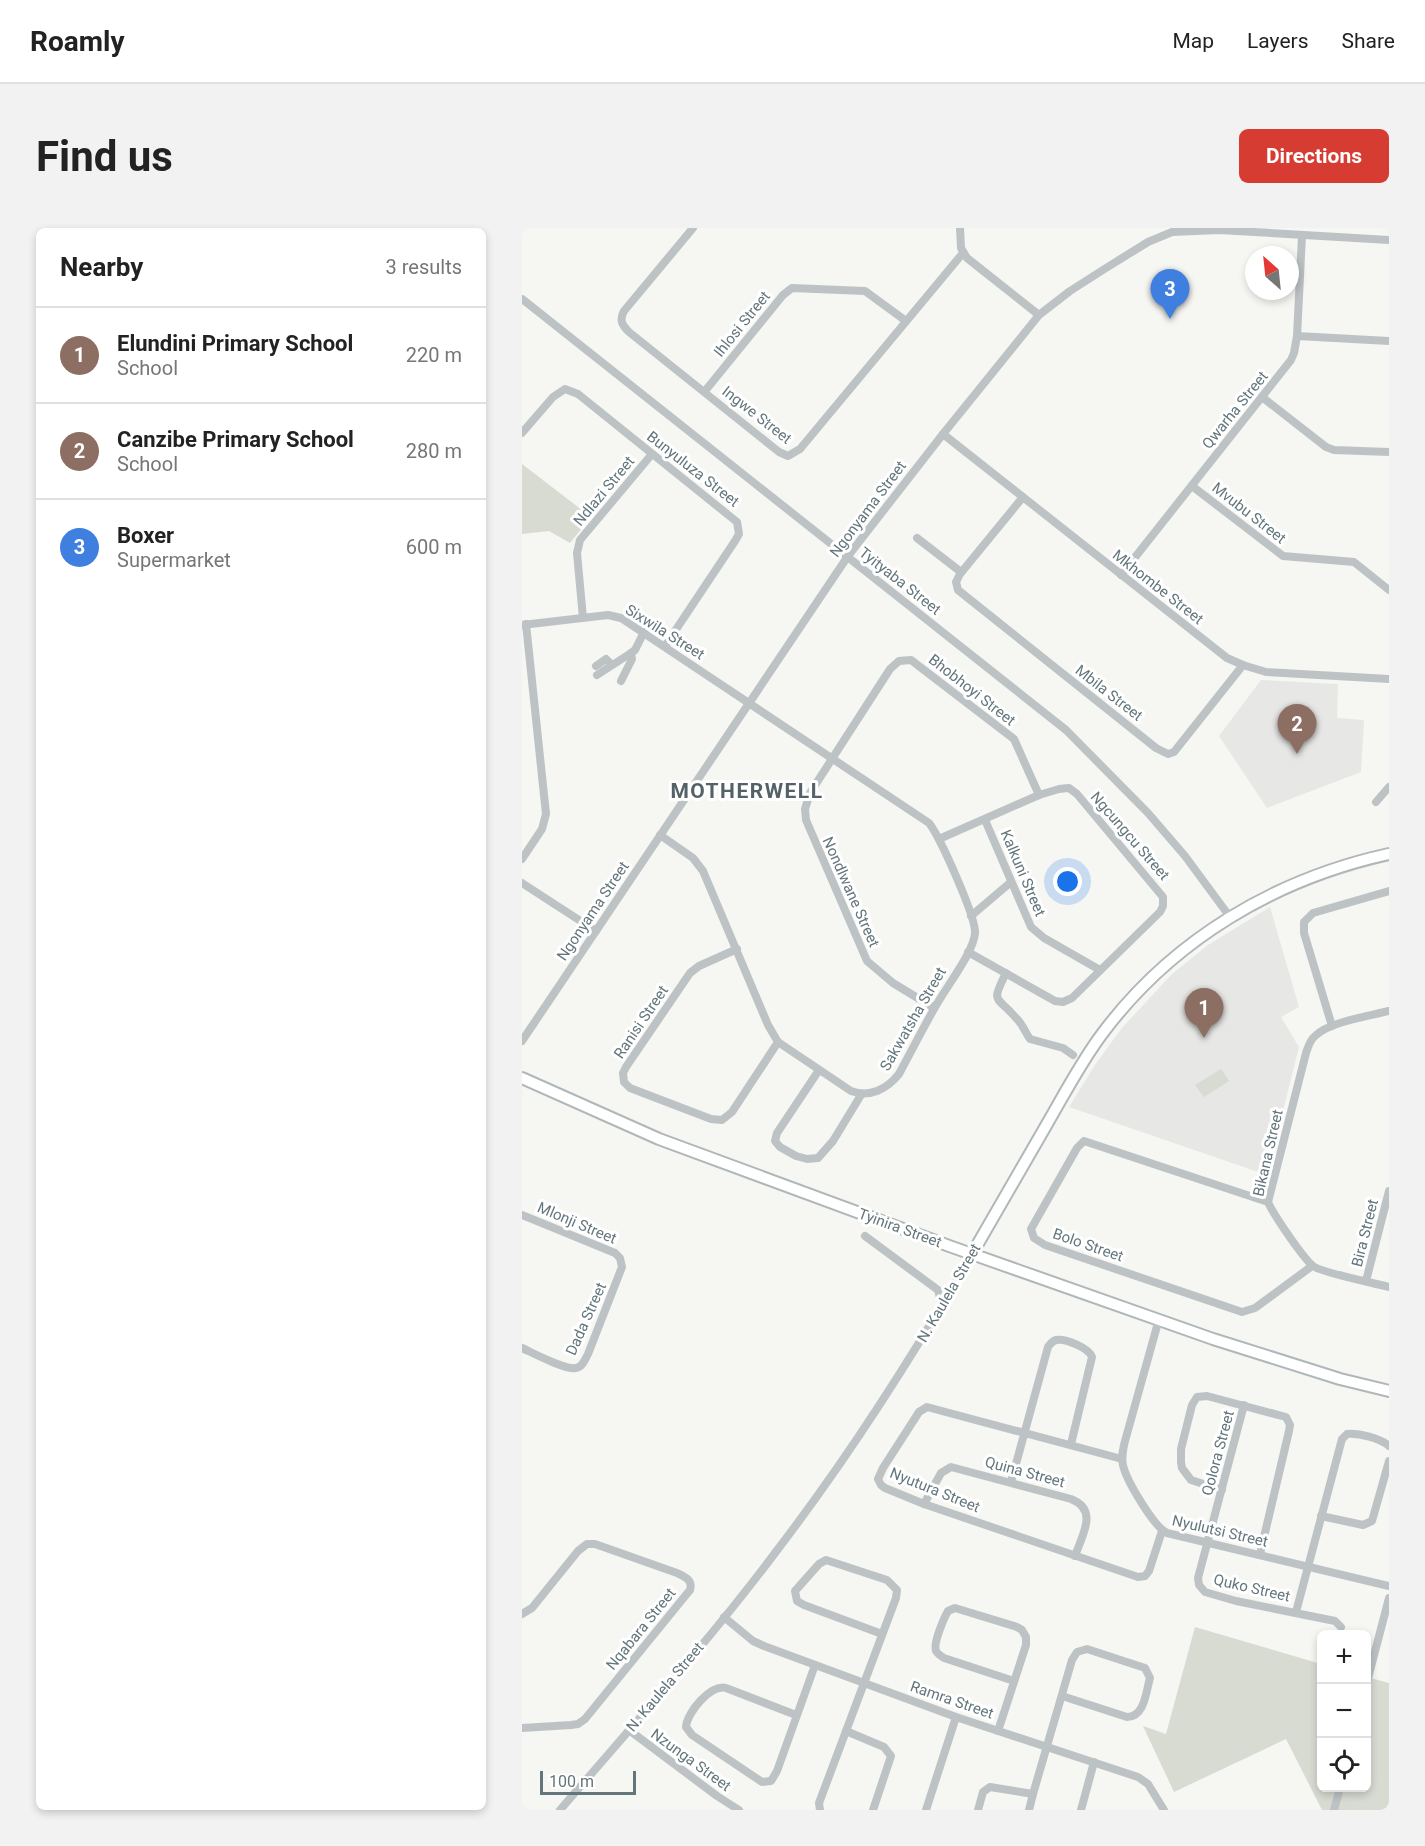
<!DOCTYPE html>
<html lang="en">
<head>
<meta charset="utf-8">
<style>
	:root { --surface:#fff; --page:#f2f2f2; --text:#222; --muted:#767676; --line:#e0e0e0; --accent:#d73c32 }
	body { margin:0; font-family:Roboto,sans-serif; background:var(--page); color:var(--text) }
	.controls { position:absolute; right:18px; bottom:18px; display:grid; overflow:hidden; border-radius:9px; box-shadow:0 3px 9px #0003 }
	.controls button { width:54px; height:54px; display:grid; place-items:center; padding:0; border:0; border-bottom:2px solid var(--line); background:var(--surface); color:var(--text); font:30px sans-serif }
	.compass { position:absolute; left:723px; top:18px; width:54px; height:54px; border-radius:50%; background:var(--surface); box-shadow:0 3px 9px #0003; rotate:333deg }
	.scale { position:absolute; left:18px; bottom:15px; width:96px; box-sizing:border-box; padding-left:6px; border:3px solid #63767c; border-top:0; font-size:16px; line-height:21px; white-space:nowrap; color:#63767c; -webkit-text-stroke:4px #fff; paint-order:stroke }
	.you { position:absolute; left:546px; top:654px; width:21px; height:21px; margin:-15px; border:4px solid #fff; border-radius:50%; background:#1a73e8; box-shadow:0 0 0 9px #1a73e833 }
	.badge { display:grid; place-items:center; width:39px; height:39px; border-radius:50%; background:var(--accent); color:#fff; font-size:20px; font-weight:700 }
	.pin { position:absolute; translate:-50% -50px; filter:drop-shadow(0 2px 3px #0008) }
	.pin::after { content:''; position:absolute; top:32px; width:21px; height:18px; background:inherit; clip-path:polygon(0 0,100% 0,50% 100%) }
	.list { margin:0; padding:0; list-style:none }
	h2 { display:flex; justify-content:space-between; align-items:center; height:78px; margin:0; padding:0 24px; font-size:26px }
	h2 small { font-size:20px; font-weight:400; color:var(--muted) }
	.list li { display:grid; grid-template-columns:39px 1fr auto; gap:18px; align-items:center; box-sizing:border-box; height:96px; padding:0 24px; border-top:2px solid var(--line) }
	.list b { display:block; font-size:22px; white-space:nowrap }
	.list p { margin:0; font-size:20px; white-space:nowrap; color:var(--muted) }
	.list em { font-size:20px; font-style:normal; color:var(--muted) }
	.icon { flex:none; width:33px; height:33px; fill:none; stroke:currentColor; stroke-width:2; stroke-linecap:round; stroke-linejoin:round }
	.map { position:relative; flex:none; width:867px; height:1582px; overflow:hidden; border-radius:9px }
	header { display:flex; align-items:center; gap:36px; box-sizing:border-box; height:84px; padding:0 30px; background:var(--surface); border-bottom:2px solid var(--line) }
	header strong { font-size:28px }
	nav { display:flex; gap:33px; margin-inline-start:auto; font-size:21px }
	.intro { display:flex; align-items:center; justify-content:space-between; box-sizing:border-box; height:144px; padding:0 36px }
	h1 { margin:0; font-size:42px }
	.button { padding:15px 27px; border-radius:9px; background:var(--accent); color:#fff; font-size:21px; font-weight:700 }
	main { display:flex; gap:36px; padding:0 36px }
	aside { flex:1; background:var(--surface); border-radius:9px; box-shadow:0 3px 9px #0003 }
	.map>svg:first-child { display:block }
	.built { fill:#e7e7e6 }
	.green { fill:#d7dbd2 }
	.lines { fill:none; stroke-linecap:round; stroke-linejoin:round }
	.secondary-casing { stroke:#b0b7ba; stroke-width:14 }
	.street { stroke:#bdc3c5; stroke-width:8 }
	.secondary { stroke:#fff; stroke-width:10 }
	.labels { text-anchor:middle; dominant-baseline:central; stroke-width:6; stroke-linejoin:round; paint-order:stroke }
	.street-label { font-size:15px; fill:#63767c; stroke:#fff }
	.district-label { font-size:21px; font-weight:bold; letter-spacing:1.5px; fill:#546268; stroke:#fff }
</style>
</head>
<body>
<header>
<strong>Roamly</strong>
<nav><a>Map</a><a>Layers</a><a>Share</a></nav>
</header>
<div class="intro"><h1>Find us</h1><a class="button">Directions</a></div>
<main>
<aside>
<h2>Nearby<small>3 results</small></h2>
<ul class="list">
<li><span class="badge" style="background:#8d6e63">1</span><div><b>Elundini Primary School</b><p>School</p></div><em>220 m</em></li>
<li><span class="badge" style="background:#8d6e63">2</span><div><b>Canzibe Primary School</b><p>School</p></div><em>280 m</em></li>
<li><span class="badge" style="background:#3f7fe0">3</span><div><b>Boxer</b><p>Supermarket</p></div><em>600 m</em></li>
</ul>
</aside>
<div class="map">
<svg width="867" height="1582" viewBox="0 0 867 1582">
	<rect width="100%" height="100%" fill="#f6f6f3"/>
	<g class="built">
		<path d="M 739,452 L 816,456 L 815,490 L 842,492 L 839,544 L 745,580 L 697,508 Z"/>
		<path d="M 748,679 L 777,779 L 759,789 L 777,819 L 745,947 L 547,879 L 573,837 L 599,801 L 650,746 L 686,717 Z"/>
	</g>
	<g class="green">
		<path d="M 0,236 L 69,289 L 48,315 L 27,303 L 0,306 Z"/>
		<path d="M 699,841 L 707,853 L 682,869 L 673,857 Z"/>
		<path d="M 673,1399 L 799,1436 L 800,1560 L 844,1560 L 845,1449 L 867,1455 L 867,1582 L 800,1582 L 764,1511 L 652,1564 L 621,1498 L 644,1506 Z"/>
	</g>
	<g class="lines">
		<g class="secondary-casing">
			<g id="secondary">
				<path d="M 0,850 L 137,911 L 430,1019 L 691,1111 L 818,1151 L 867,1163"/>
				<path d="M 450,1026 C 475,982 500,939 525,896 C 543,865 559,834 580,806 C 650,712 753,651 867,626"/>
			</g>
		</g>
		<g class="street">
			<path d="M 171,0 L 102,83 C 97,92 100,97 107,104 L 257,224 L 266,228 L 278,221 L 441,25"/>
			<path d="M 438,0 L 439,20 L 445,30 L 517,87"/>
			<path d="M 0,71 L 544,502 L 626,585 L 663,628 L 708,689"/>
			<path d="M 775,108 L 867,113"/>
			<path d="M 183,163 L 261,67 L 270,60 L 343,63 L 384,93"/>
			<path d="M 740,169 L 804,219 L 812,222 L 867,224"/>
			<path d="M 0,205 L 31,169 L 43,161 L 56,166 L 215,294 L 217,306 L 213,313 L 143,418"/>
			<path d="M 421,206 L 705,430 L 721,437 L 744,444 L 867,451"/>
			<path d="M 670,258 L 761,328 L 832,334 L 867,362"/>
			<path d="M 501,269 L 438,346 L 434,354 L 436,362 L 634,520 L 646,526 L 652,524 L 721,437"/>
			<path d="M 395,310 L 439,344"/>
			<path d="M 599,347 L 769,132 L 772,125 L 775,108 L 780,8"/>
			<path d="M 61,390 L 55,325 L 58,312 L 130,226"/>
			<path d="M 0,397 L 86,387 L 99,390 L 407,595 C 418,609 454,689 453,705 C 452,724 422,762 412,781 C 400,802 389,824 377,846 C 365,861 348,870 329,863 L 256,814 L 246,797 L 181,643 L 171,630 L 138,607"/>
			<path d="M 74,438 L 84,431 L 89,436"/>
			<path d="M 75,447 L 109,425"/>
			<path d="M 99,453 L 110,431 L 109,425 L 113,422 L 122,404"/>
			<path d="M 854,574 L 867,559"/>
			<path d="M 463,592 L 509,699 L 522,710 L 578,742"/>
			<path d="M 417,611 L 517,567 L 537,561 L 547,560 L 555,566 L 641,669 L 641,678 L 638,684 L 550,770 L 541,774 L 533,773 L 446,724"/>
			<path d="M 0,631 L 20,601 L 24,586 L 4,396"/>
			<path d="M 0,655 L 74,703"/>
			<path d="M 449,688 L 489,654"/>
			<path d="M 215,721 L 177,738 L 168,745 L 104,839 L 101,845 L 102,854 L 108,860 L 189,891 L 200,892 L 210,884 L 256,814"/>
			<path d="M 484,745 C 468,777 475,767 494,790 C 500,795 503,804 508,811 L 541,820 L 551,827"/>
			<path d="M 412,780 L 371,755 L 345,733 L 284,592 L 283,581 L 288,565 L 368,441 L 377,433 L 389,432 L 492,511 L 517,567"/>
			<path d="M 867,783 C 847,788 807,794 793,808 C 788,812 786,819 784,825 L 746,974 C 751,986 781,1030 791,1038 C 800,1045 853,1055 867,1059"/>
			<path d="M 810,798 L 782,705 L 782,694 L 791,685 L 867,663"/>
			<path d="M 0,813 L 326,328 L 421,206 L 517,87 L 548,63 L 584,40 L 626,14 L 650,4 L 697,2 L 867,12"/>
			<path d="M 297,842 L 255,905 L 253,913 L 258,919 L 274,928 L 285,931 L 296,930 L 311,913 L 339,867"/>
			<path d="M 746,974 L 562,913 L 555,920 L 509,1001 L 512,1010 L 523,1017 L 720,1084 L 733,1080 L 790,1038"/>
			<path d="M 0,987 L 93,1025 L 98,1030 L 100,1039 L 66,1126 C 63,1131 61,1139 54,1140 C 43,1142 11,1125 0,1120"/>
			<path d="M 343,1008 L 416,1062 L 420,1077"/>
			<path d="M 844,1053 L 867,963"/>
			<path d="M 637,1091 L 603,1213 C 601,1221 599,1229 601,1237 C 604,1252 632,1299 645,1305 L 867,1358"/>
			<path d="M 722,1177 L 676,1350 L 677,1357 L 683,1364 L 714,1373 L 813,1393 L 819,1399"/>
			<path d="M 600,1231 L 405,1179 L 397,1184 L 361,1240 L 356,1251 L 359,1257 L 363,1260 L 402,1276 L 616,1349 L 623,1348 L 627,1343 L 640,1303"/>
			<path d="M 489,1254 L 526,1119 C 529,1115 530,1113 534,1112 C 543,1110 567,1120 570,1129 L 549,1216"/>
			<path d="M 700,1262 L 669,1252 L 660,1240 L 659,1234 L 659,1221 L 670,1177 L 675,1169 L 685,1168 L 764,1189 L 768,1197 L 767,1203 L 738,1326"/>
			<path d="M 402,1276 L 419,1245 L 429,1239 L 549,1271 C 577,1282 560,1307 553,1328"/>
			<path d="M 799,1288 L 841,1297 L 850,1293 L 867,1233"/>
			<path d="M 774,1384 L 820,1211 L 825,1206 C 837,1205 858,1210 867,1218"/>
			<path d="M 0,1386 L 10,1380 L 56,1323 L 65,1316 L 73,1316 L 155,1345 C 163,1349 171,1352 168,1362 L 63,1491 L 56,1496 L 49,1497 L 0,1500"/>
			<path d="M 202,1389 L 231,1413 L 242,1418 L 434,1489 L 616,1549 L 626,1556 L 642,1582"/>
			<path d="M 844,1458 L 867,1370"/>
			<path d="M 274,1487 L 204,1460 C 189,1456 165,1484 164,1499 L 170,1507 L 240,1554 L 249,1553 L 255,1543 L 293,1437"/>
			<path d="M 107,1502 L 195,1568 L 217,1582"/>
			<path d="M 324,1503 L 362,1519 L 369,1528 L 351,1582"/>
			<path d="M 476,1503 L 504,1417 L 504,1409 L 500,1402 L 495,1399 L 433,1380 L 426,1383 C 422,1390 411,1415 414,1423 C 415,1425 419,1428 422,1430 L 492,1453"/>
			<path d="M 38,1582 C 112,1496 188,1412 256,1321 C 328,1227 391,1128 450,1026"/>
			<path d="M 298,1582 L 297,1575 L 374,1370 L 375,1362 L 365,1352 L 304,1332 L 297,1336 L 273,1363 L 275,1373 L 282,1377 L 360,1406"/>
			<path d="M 404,1582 L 434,1489"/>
			<path d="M 456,1582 L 461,1564 L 468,1559 L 511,1566"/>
			<path d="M 507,1582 L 511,1566 L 550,1432 L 555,1424 L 565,1421 L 617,1438 L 623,1440 L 628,1450 C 624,1463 623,1489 605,1489 L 540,1468"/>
			<path d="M 559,1582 L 572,1534"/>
			<path d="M 812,1582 L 818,1560"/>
		</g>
		<use href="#secondary" class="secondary"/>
	</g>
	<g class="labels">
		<g class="street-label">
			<text transform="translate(220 96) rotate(-51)">Ihlosi Street</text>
			<text transform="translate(713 182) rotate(-51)">Qwarha Street</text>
			<text transform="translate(235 187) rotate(38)">Ingwe Street</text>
			<text transform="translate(171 241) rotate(38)">Bunyuluza Street</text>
			<text transform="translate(82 263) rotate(-50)">Ndlazi Street</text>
			<text transform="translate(346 281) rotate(-53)">Ngonyama Street</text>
			<text transform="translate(727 285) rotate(38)">Mvubu Street</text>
			<text transform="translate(378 353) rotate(38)">Tyityaba Street</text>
			<text transform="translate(636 359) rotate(38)">Mkhombe Street</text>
			<text transform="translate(143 404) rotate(32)">Sixwila Street</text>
			<text transform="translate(450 462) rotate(38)">Bhobhoyi Street</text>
			<text transform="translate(587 465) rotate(38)">Mbila Street</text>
			<text transform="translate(608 608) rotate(49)">Ngcungcu Street</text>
			<text transform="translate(501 645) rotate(67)">Kalkuni Street</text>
			<text transform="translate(329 664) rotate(66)">Nondlwane Street</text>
			<text transform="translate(71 683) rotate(-56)">Ngonyama Street</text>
			<text transform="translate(391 791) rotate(-60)">Sakwatsha Street</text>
			<text transform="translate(119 794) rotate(-56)">Ranisi Street</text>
			<text transform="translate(746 925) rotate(-77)">Bikana Street</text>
			<text transform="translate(55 995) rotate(23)">Mlonji Street</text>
			<text transform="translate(378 1000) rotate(20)">Tyinira Street</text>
			<text transform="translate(843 1005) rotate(-76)">Bira Street</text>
			<text transform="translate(566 1017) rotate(19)">Bolo Street</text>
			<text transform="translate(427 1065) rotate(-60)">N. Kaulela Street</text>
			<text transform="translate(64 1091) rotate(-66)">Dada Street</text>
			<text transform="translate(696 1225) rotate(-75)">Qolora Street</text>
			<text transform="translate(503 1244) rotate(15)">Quina Street</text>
			<text transform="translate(413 1262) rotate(22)">Nyutura Street</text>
			<text transform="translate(698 1303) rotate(13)">Nyulutsi Street</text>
			<text transform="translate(730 1360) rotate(13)">Quko Street</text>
			<text transform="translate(119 1401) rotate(-51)">Nqabara Street</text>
			<text transform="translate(143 1459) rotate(-50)">N. Kaulela Street</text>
			<text transform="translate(430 1472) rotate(19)">Ramra Street</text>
			<text transform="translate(169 1532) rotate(36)">Nzunga Street</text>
		</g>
		<g class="district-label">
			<text x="225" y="563">MOTHERWELL</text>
		</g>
	</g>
</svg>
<div class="controls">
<button>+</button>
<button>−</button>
<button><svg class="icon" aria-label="locate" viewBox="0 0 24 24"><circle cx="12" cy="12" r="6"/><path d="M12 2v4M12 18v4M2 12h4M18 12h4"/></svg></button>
</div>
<svg class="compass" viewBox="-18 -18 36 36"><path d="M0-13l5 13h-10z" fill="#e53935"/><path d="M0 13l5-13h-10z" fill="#767676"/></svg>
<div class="scale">100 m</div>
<div class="you"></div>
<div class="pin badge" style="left:682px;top:810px;background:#8d6e63">1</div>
<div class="pin badge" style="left:775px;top:526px;background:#8d6e63">2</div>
<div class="pin badge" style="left:648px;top:91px;background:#3f7fe0">3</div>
</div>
</main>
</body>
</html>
